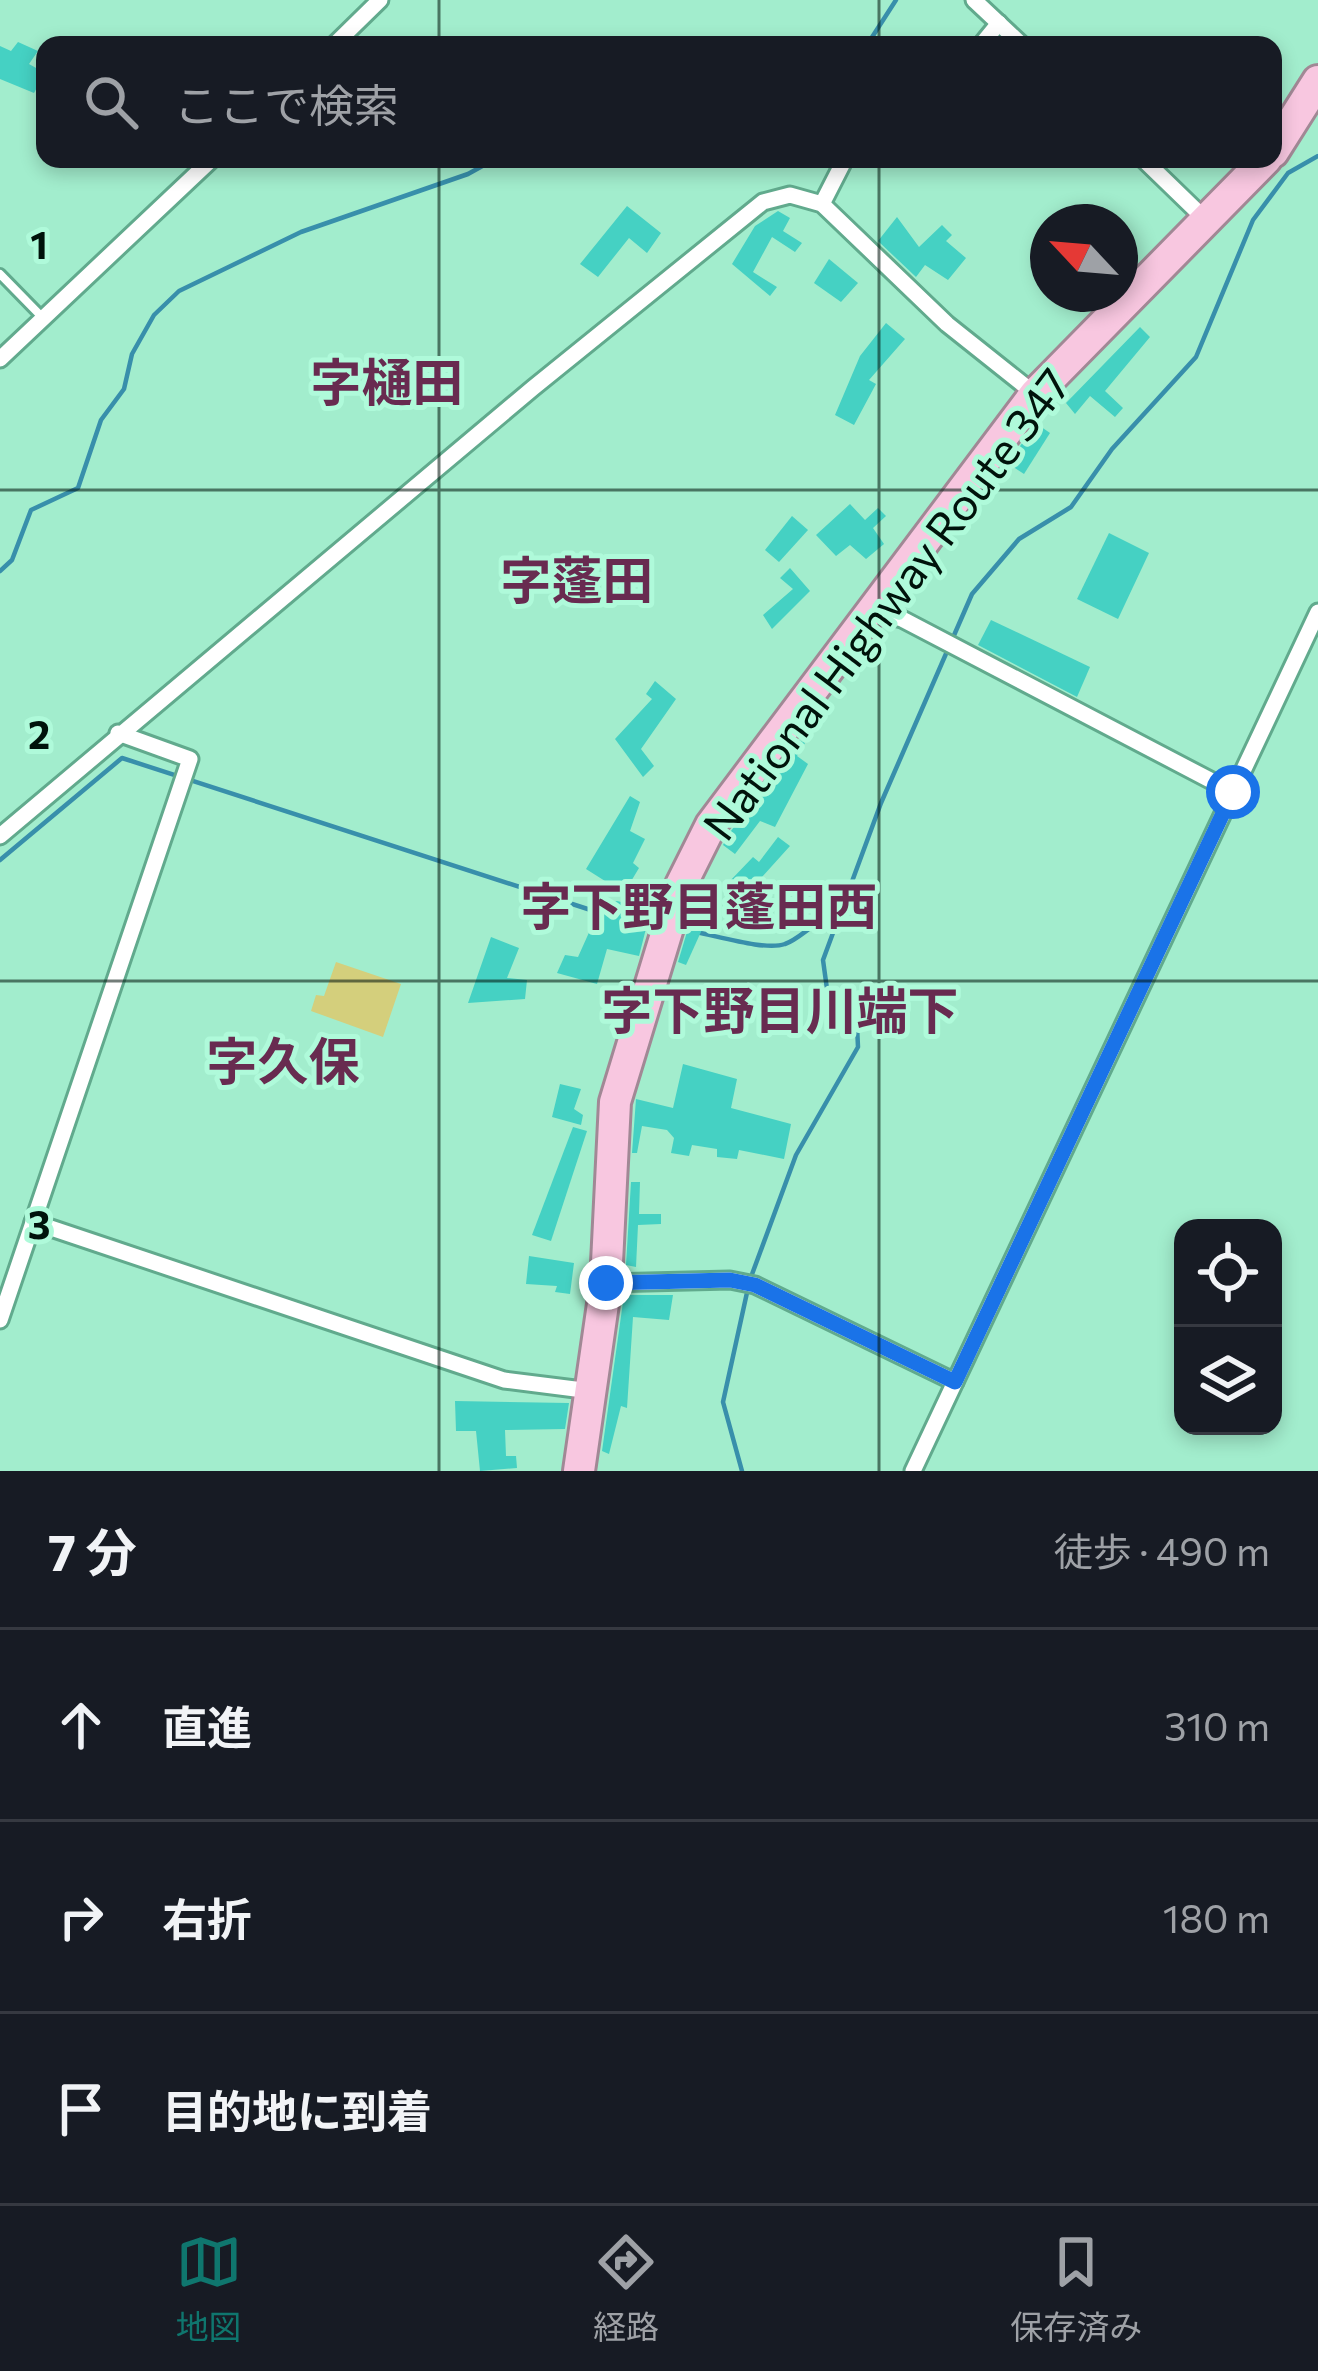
<!DOCTYPE html>
<html lang="ja">
<head>
<meta charset="utf-8">
<style>
	:root { --surface:#171b24; --page:#242831; --text:#f1f3f6; --muted:#9ea1a6; --line:#363941; --accent:#0f766e }
	body { margin:0; font-family:Commissioner,"Noto Sans JP",sans-serif; background:var(--page); color:var(--text) }
	.controls { position:absolute; right:36px; bottom:36px; display:grid; overflow:hidden; border-radius:24px; box-shadow:0 6px 18px #0003 }
	.controls button { width:108px; height:108px; display:grid; place-items:center; padding:0; border:0; border-bottom:3px solid var(--line); background:var(--surface); color:var(--text); font:60px sans-serif }
	.compass { position:absolute; left:1030px; top:204px; width:108px; height:108px; border-radius:50%; background:var(--surface); box-shadow:0 6px 18px #0003; rotate:296deg }
	.stop { position:absolute; width:36px; height:36px; margin:-27px; border:9px solid #1a73e8; border-radius:50%; background:#fff }
	.stop.end { background:#1a73e8; border-color:#fff; box-shadow:0 3px 12px #0008 }
	.list { margin:0; padding:0; list-style:none }
	h2 { display:flex; justify-content:space-between; align-items:center; height:156px; margin:0; padding:0 48px; font-size:51px }
	h2 small { font-size:39px; font-weight:400; color:var(--muted) }
	.list li { display:grid; grid-template-columns:78px 1fr auto; gap:36px; align-items:center; box-sizing:border-box; height:192px; padding:0 48px; border-top:3px solid var(--line) }
	.list b { display:block; font-size:45px; white-space:nowrap }
	.list em { font-size:39px; font-style:normal; color:var(--muted) }
	.icon { flex:none; width:66px; height:66px; fill:none; stroke:currentColor; stroke-width:2; stroke-linecap:round; stroke-linejoin:round }
	.map { position:relative; flex:none; width:1318px; height:1471px; overflow:hidden }
	.search { position:absolute; background:var(--surface); box-shadow:0 6px 18px #0003; left:36px; right:36px; top:36px; height:132px; display:flex; align-items:center; gap:30px; box-sizing:border-box; padding:0 42px; border-radius:24px; color:var(--muted); font-size:45px }
	.sheet { height:732px; background:var(--surface) }
	nav { display:flex; justify-content:space-around; align-items:center; box-sizing:border-box; height:168px; border-top:3px solid var(--line); background:var(--surface); font-size:33px; color:var(--muted) }
	nav a { display:grid; justify-items:center; gap:6px }
	nav .on { color:var(--accent) }
	.map>svg:first-child { display:block }
	.green { fill:#d4cf7c }
	.lines { fill:none; stroke-linecap:round; stroke-linejoin:round }
	.stream { stroke:#388fab; stroke-width:4.5 }
	.building { fill:#45d1c3 }
	.lane-casing { stroke:#61aa8d; stroke-width:14 }
	.street-casing { stroke:#61aa8d; stroke-width:21 }
	.highway-casing { stroke:#a18895; stroke-width:36 }
	.lane { stroke:#fff; stroke-width:8 }
	.street { stroke:#fff; stroke-width:15 }
	.highway { stroke:#f8c7e0; stroke-width:30 }
	.route { stroke:#1a73e8; stroke-width:15 }
	.grid { fill:none; stroke:#00130b; stroke-width:3; stroke-opacity:0.55 }
	.labels { text-anchor:middle; dominant-baseline:central; stroke-width:10; stroke-linejoin:round; paint-order:stroke }
	.street-label { font-size:45px; fill:#00130b; stroke:#affada }
	.quarter-label { font-size:51px; font-weight:bold; fill:#682b50; stroke:#affada }
	.grid-label { font-size:39px; text-anchor:middle; font-weight:bold; fill:#00130b; stroke:#affada; stroke-width:10; stroke-linejoin:round; paint-order:stroke }
</style>
</head>
<body>
<div class="map">
<svg width="1318" height="1471" viewBox="0 0 1318 1471">
	<rect width="100%" height="100%" fill="#a2edcd"/>
	<path class="green" d="M 336,962 L 401,984 L 383,1037 L 311,1011 L 316,995 L 324,996 Z"/>
	<g class="lines">
		<g class="stream">
			<path d="M 867,45 L 896,0"/>
			<path d="M 0,571 L 12,560 L 31,510 L 78,488 L 101,420 L 124,389 L 132,354 L 154,315 L 179,291 L 301,232 L 468,174 L 495,159"/>
			<path d="M 0,860 L 122,758 L 603,914"/>
			<path d="M 678,929 C 707,932 763,952 785,944 C 797,940 807,929 818,923 L 834,927"/>
			<path d="M 751,1277 L 796,1155 L 858,1047 L 857,1026 L 827,989 L 823,960 L 881,803 L 972,594 L 1019,539 L 1071,507 L 1112,449 L 1196,357 L 1253,220 L 1288,173 L 1318,156"/>
			<path d="M 742,1471 L 723,1402 L 748,1288"/>
		</g>
	</g>
	<g class="building">
		<path d="M 18,42 L 38,51 L 29,64 L 45,73 L 34,93 L 0,79 L 0,46 L 11,51 Z"/>
		<path d="M 627,206 L 661,233 L 647,253 L 629,238 L 598,277 L 580,264 Z"/>
		<path d="M 778,211 L 790,218 L 783,231 L 802,243 L 795,252 L 772,237 L 753,272 L 777,287 L 770,296 L 732,264 L 755,226 Z"/>
		<path d="M 897,217 L 919,247 L 942,225 L 952,235 L 946,241 L 966,258 L 948,280 L 925,265 L 916,277 L 878,241 Z"/>
		<path d="M 829,259 L 858,283 L 841,302 L 814,283 Z"/>
		<path d="M 886,323 L 905,339 L 869,380 L 876,384 L 854,425 L 835,415 L 860,356 Z"/>
		<path d="M 1140,327 L 1150,337 L 1105,391 L 1123,408 L 1115,417 L 1090,396 L 1075,414 L 1066,403 Z"/>
		<path d="M 1037,424 L 1050,433 L 1024,474 L 1007,463 Z"/>
		<path d="M 850,504 L 865,520 L 878,508 L 886,516 L 873,528 L 884,544 L 866,559 L 850,545 L 836,556 L 816,535 Z"/>
		<path d="M 792,516 L 808,530 L 779,562 L 765,550 Z"/>
		<path d="M 1109,533 L 1149,553 L 1118,619 L 1077,599 Z"/>
		<path d="M 790,568 L 810,591 L 772,629 L 763,615 L 793,589 L 780,578 Z"/>
		<path d="M 991,620 L 1090,667 L 1077,697 L 978,645 Z"/>
		<path d="M 655,681 L 676,699 L 641,749 L 654,766 L 643,777 L 615,739 L 652,699 L 646,694 Z"/>
		<path d="M 799,740 L 805,743 L 797,756 L 808,764 L 775,827 L 760,821 L 735,854 L 723,845 L 728,835 Z"/>
		<path d="M 630,796 L 640,802 L 630,831 L 645,839 L 633,863 L 639,868 L 624,893 L 586,869 Z"/>
		<path d="M 778,837 L 790,846 L 744,897 L 728,883 L 753,857 L 759,862 Z"/>
		<path d="M 698,895 L 714,903 L 686,965 L 678,962 Z"/>
		<path d="M 617,901 L 651,909 L 639,956 L 607,949 L 597,984 L 557,973 L 565,955 L 578,957 L 600,908 Z"/>
		<path d="M 491,937 L 519,948 L 507,978 L 527,980 L 525,999 L 468,1003 Z"/>
		<path d="M 683,1064 L 737,1079 L 731,1108 L 791,1124 L 784,1159 L 739,1150 L 737,1159 L 717,1157 L 717,1149 L 692,1145 L 689,1156 L 671,1153 L 674,1138 L 667,1130 L 642,1126 L 637,1153 L 632,1153 L 636,1099 L 673,1108 Z"/>
		<path d="M 560,1084 L 581,1089 L 574,1109 L 583,1115 L 581,1125 L 552,1117 Z"/>
		<path d="M 573,1127 L 587,1131 L 551,1241 L 532,1235 Z"/>
		<path d="M 631,1182 L 640,1182 L 639,1214 L 661,1214 L 661,1224 L 638,1225 L 636,1267 L 626,1265 Z"/>
		<path d="M 529,1256 L 574,1263 L 570,1294 L 555,1292 L 557,1286 L 526,1284 Z"/>
		<path d="M 624,1295 L 673,1295 L 669,1320 L 633,1317 L 627,1408 L 621,1406 L 609,1454 L 602,1451 Z"/>
		<path d="M 455,1401 L 569,1403 L 565,1429 L 505,1430 L 506,1456 L 516,1456 L 517,1468 L 480,1471 L 476,1431 L 456,1431 Z"/>
	</g>
	<g class="lines">
		<g class="lane-casing">
			<path id="lane" d="M 0,274 L 42,317"/>
		</g>
		<g class="street-casing">
			<g id="street">
				<path d="M 974,0 L 1022,45"/>
				<path d="M 334,45 L 380,0"/>
				<path d="M 981,45 L 999,23"/>
				<path d="M 1143,159 L 1207,221"/>
				<path d="M 822,204 L 845,159"/>
				<path d="M 0,359 L 212,159"/>
				<path d="M 872,611 L 902,619 L 1233,792"/>
				<path d="M 0,836 L 533,388 L 763,202 L 790,195 L 822,204 L 947,324 L 1035,394"/>
				<path d="M 33,1222 L 504,1380 L 591,1391"/>
				<path d="M 606,1283 L 730,1280 L 755,1285 L 955,1382"/>
				<path d="M 0,1320 L 190,759 L 118,733"/>
				<path d="M 913,1471 L 1318,612"/>
			</g>
		</g>
		<g class="highway-casing">
			<g id="highway">
				<path d="M 1273,152 L 1318,81"/>
				<path d="M 579,1471 L 606,1283 L 615,1102 L 681,885 L 711,825 L 1035,394 L 1266,159"/>
			</g>
		</g>
		<use href="#lane" class="lane"/>
		<use href="#street" class="street"/>
		<use href="#highway" class="highway"/>
	</g>
	<g class="lines">
		<path class="route" d="M 606,1283 L 730,1280 L 755,1285 L 955,1382 L 1233,792"/>
	</g>
	<path class="grid" d="M 439,0 L 439,45M 879,0 L 879,45M 439,159 L 439,1471M 879,159 L 879,1471M 0,490 L 1318,490M 0,981 L 1318,981"/>
	<g class="labels">
		<g class="street-label">
			<text transform="translate(885 603) rotate(-53)">National Highway Route 347</text>
		</g>
		<g class="quarter-label">
			<text x="387" y="380">字樋田</text>
			<text x="577" y="578">字蓬田</text>
			<text x="699" y="904">字下野目蓬田西</text>
			<text x="780" y="1008">字下野目川端下</text>
			<text x="283" y="1059">字久保</text>
		</g>
	</g>
	<g class="grid-label">
		<text x="39" y="259">1</text>
		<text x="39" y="749">2</text>
		<text x="39" y="1239">3</text>
	</g>
</svg>
<div class="controls">
<button><svg class="icon" aria-label="locate" viewBox="0 0 24 24"><circle cx="12" cy="12" r="6"/><path d="M12 2v4M12 18v4M2 12h4M18 12h4"/></svg></button>
<button><svg class="icon" aria-label="layers" viewBox="0 0 24 24"><path d="M12 4l9 5-9 5-9-5zM3 14l9 5 9-5"/></svg></button>
</div>
<svg class="compass" viewBox="-18 -18 36 36"><path d="M0-13l5 13h-10z" fill="#e53935"/><path d="M0 13l5-13h-10z" fill="#9ea1a6"/></svg>
<div class="stop" style="left:1233px;top:792px"></div>
<div class="stop end" style="left:606px;top:1283px"></div>
<div class="search"><svg class="icon" aria-label="search" viewBox="0 0 24 24"><circle cx="10" cy="10" r="6"/><path d="M15 15l6 6"/></svg>ここで検索</div>
</div>
<section class="sheet">
<h2>7 分<small>徒歩 · 490 m</small></h2>
<ul class="list">
<li><svg class="icon" aria-label="ahead" viewBox="0 0 24 24"><path d="M12 20V5M6 11l6-6 6 6"/></svg><div><b>直進</b></div><em>310 m</em></li>
<li><svg class="icon" aria-label="right" viewBox="0 0 24 24"><path d="M7 20v-9h11M14 6l5 5-5 5"/></svg><div><b>右折</b></div><em>180 m</em></li>
<li><svg class="icon" aria-label="arrive" viewBox="0 0 24 24"><path d="M6 21V4h12l-3 4 3 4H6"/></svg><div><b>目的地に到着</b></div></li>
</ul>
</section>
<nav>
<a class="on"><svg class="icon" aria-label="map" viewBox="0 0 24 24"><path d="M3 6l6-2 6 2 6-2v14l-6 2-6-2-6 2zM9 4v14M15 6v14"/></svg>地図</a>
<a><svg class="icon" aria-label="directions" viewBox="0 0 24 24"><path d="M12 3l9 9-9 9-9-9zM9 14v-3h6M13 9l2 2-2 2"/></svg>経路</a>
<a><svg class="icon" aria-label="saved" viewBox="0 0 24 24"><path d="M7 4h10v16l-5-4-5 4z"/></svg>保存済み</a>
</nav>
</body>
</html>
